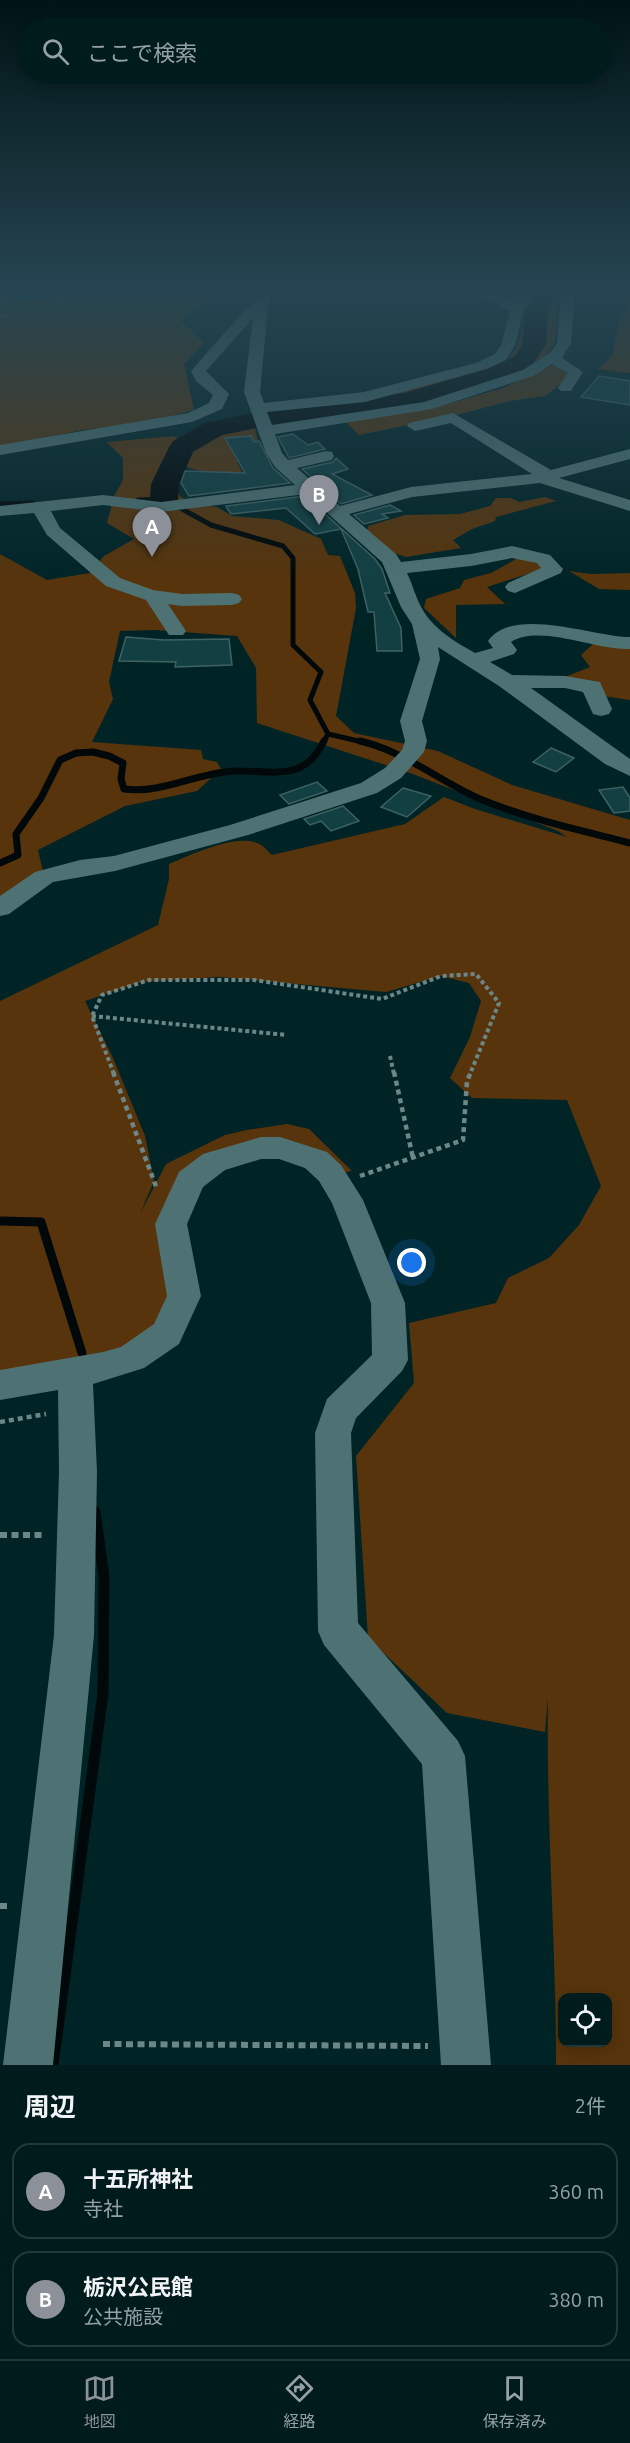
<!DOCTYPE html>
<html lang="ja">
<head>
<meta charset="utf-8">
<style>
	:root { --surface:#001b1c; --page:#0a2425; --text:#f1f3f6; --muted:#95a1a3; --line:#22393b; --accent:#8c9099 }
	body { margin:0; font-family:Ubuntu,"Noto Sans JP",sans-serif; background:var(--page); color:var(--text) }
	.controls { position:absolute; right:18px; bottom:18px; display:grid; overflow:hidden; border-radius:12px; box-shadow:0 3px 15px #0003 }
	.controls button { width:54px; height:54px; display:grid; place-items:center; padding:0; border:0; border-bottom:2px solid var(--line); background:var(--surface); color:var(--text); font:30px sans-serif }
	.you { position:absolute; left:412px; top:1263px; width:21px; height:21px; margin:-15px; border:4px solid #fff; border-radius:50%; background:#1a73e8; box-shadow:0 0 0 9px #1a73e833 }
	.badge { display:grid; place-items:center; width:39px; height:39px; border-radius:50%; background:var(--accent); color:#fff; font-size:20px; font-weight:700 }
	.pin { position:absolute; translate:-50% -50px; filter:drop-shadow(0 2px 3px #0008) }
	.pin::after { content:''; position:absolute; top:32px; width:21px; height:18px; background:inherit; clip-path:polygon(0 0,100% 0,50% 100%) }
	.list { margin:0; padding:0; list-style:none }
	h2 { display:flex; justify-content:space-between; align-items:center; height:78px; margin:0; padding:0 24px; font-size:26px }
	h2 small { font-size:20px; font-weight:400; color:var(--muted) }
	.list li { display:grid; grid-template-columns:39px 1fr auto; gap:18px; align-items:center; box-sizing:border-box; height:96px; margin:0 12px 12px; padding:0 12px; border:2px solid var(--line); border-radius:18px }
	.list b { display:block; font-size:22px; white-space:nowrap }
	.list p { margin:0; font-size:20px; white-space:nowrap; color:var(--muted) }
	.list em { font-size:20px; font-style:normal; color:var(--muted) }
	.icon { flex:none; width:33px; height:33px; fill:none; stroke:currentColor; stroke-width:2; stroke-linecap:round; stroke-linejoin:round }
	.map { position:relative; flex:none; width:630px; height:2065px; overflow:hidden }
	.search { position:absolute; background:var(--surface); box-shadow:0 3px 15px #0003; left:18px; right:18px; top:18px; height:66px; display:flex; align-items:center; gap:15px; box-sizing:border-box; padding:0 21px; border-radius:33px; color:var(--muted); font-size:22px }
	.sheet { height:294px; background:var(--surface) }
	nav { display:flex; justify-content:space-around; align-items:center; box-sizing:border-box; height:84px; border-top:2px solid var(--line); background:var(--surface); font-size:16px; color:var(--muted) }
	nav a { display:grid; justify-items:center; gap:3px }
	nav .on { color:var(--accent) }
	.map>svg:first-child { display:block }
	.green { fill:#57340c; fill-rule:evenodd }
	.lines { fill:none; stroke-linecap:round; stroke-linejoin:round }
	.stream-far3 { stroke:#000809; stroke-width:5 }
	.stream-far2 { stroke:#000809; stroke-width:7 }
	.stream-far1 { stroke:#000809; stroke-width:9 }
	.stream { stroke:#000809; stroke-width:11 }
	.river { fill:#000809; fill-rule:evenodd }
	.building { fill:#124042; stroke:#3f6163; stroke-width:1.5 }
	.path-far3 { stroke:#6c8788; stroke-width:2; stroke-dasharray:2 1.5; stroke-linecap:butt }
	.path-far2 { stroke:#6c8788; stroke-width:4; stroke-dasharray:4 3; stroke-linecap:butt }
	.path-far1 { stroke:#6c8788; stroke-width:4.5; stroke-dasharray:5 4; stroke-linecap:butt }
	.path { stroke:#6c8788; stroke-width:6; stroke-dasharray:7 4.5; stroke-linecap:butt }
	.minor { fill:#4e7273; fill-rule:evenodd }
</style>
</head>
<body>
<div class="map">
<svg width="630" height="2065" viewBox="0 0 630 2065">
	<rect width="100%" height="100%" fill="#002426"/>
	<g class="green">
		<path d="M 59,293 L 214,293 L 180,320 L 204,343 L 184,364 L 194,410 L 139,424 L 82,430 L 0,448 L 0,296 L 20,301 L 59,297 Z"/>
		<path d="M 527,293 L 560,293 L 557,297 C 557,313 559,337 550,351 C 547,356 539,359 535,362 C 464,406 354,413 272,425 L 267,411 L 395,393 L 507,361 C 518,347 525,330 526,312 C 526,304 524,301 527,293 Z"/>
		<path d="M 609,293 L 630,293 L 630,373 L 598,369 L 612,356 L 618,326 L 629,303 Z"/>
		<path d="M 554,364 L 565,369 L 569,378 L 545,396 L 510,401 L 453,416 L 359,435 L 346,422 L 434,408 L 503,388 Z"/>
		<path d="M 254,424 L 261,455 L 237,463 L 242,471 L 229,478 L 185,467 L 199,436 Z"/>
		<path d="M 174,436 L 193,446 L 174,477 L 175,487 L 180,496 L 192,504 L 217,507 L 232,516 L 279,520 L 321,539 L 328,555 L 340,556 L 355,593 L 356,608 L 336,716 L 354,733 L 438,751 L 512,785 L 630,820 L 630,2065 L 556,2065 C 556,1942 546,1820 548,1697 L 545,1732 L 447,1713 L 368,1638 L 356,1456 L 414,1383 L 409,1323 L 496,1303 L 508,1278 L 549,1258 L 579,1225 L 601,1186 L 567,1100 L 472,1098 L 450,1078 L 470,1037 L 481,1001 L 469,983 L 441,976 L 386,992 L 219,977 L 142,982 L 85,1001 L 113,1058 L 145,1136 L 154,1181 L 140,1214 L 166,1164 L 225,1135 L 247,1130 L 287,1124 L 309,1129 L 352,1171 L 341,1173 L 262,1146 L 214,1162 L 171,1224 L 184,1296 L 160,1338 L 0,1385 L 0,1001 L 158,925 L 169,879 L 169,864 C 191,855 239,831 261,845 C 265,847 268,852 272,855 L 405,824 L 444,797 L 475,809 L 567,837 L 558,831 L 413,774 L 257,723 L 256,668 L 237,636 L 155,630 L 120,631 L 109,682 L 113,699 L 92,742 L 201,750 L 203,759 L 217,762 L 221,769 L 197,791 L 125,806 L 38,850 L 44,876 L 0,908 L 0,554 L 47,580 L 90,573 L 104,556 L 134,539 L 107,523 L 114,496 L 123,480 L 123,458 L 107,442 ZM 562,1998 L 608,1998 L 608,2042 L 562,2042 Z"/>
		<path d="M 545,497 L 556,501 L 496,517 L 495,521 L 472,529 L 453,540 L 461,548 L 406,557 L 391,552 L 367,532 L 368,526 L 405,515 L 460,514 L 490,506 L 496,498 L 511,498 L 519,502 Z"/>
		<path d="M 518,558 L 540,563 L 543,569 L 487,587 L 505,604 L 456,605 L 456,638 L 424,608 L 426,599 L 460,588 L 464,580 L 491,573 Z"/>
		<path d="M 569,571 L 590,574 L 630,573 L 630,590 L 599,589 Z"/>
		<path d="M 594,643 L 630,644 L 630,700 L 603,696 L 565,677 L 590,667 L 581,655 Z"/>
	</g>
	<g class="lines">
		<g class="stream-far3">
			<path d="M 138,500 L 164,499 L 211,525 L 283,546 L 293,558 L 293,645 L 321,672 L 310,700 L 328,734 L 367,743"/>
			<path d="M 0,504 L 33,503"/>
			<path d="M 323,743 L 328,734"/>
		</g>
		<g class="stream-far2">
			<path d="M 360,741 C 404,751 439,781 480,799 C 528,819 580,830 630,843"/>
			<path d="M 0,863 L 18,855 L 16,834 L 41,798 L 60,760 L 76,753 L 93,752 L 109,756 L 123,763 L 121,779 L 124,789 C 162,794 196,773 234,771 C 256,770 278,776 299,768 C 311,763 318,753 324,741"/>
		</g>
		<path class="stream-far1" d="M 0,1221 L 41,1222 L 82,1353"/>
		<path class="stream" d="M 53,2065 L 103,1693 L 104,1577 L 95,1512"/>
		<path class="river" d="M 536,293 L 558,293 L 548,310 L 546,345 L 531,366 L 508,378 L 405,408 L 262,427 L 222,435 L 193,452 L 179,484 L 178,499 L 174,505 L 164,508 L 154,505 L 150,499 L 151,484 L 169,447 L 173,441 L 205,423 L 262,411 L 404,393 L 490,368 L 515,356 L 522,345 L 526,310 Z"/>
	</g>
	<g class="building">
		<path d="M 599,376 L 630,381 L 630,405 L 581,397 Z"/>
		<path d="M 293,434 L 308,445 L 318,442 L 325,449 L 289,458 L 278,437 Z"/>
		<path d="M 251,436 L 254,442 L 259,441 L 273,468 L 290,483 L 189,496 L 181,483 L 185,471 L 245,473 L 225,438 Z"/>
		<path d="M 336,458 L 348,469 L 332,474 L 372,495 L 341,504 L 302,469 L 333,462 Z"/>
		<path d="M 305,496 L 375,559 L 382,569 L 390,593 L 385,593 L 401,628 L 402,651 L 377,651 L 374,612 L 368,612 L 358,569 L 341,529 L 315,534 L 286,508 L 231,514 L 226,506 Z"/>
		<path d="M 390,505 L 401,511 L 382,514 L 388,518 L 364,524 L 354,515 Z"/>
		<path d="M 126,637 L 164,640 L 229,639 L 232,665 L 175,667 L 176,662 L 119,661 Z"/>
		<path d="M 551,748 L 574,758 L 556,772 L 533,762 Z"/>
		<path d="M 317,782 L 327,791 L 289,804 L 280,795 Z"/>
		<path d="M 623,787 L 630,798 L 630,811 L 614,813 L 599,790 Z"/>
		<path d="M 403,788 L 431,796 L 407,817 L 381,807 Z"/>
		<path d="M 343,806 L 359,821 L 331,831 L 321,821 L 310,825 L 304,819 Z"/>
	</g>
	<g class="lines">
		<path class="path-far3" d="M 0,316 L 9,317"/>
		<g class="path-far2">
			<path d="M 92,1016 L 287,1035"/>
			<path d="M 390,1056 L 394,1074"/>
			<path d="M 114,1074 L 92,1016 L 102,995 L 149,980 L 254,980 L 382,999 L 441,976 L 476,974 L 499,1003 L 470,1074"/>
		</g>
		<g class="path-far1">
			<path d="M 113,1072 L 157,1189"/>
			<path d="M 394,1072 L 413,1158"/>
			<path d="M 360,1176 L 463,1140 L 467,1081 L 471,1072"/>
			<path d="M 0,1422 L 46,1414"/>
		</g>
		<g class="path">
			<path d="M 0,1535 L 46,1535"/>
			<path d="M 0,1906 L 9,1906"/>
			<path d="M 103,2044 L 428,2046"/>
		</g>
		<g class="minor">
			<path d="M 260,293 L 274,293 L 268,305 L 260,392 L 264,403 L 364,392 L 476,363 L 495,354 L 501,345 L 510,311 L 475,293 L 493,293 L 512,302 L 514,293 L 528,293 L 515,345 L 506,360 L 486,369 L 365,402 L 267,412 L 272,425 L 424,402 L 523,370 L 551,352 L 557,343 L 561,293 L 575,293 L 571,343 L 562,358 L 583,372 L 571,391 L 561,391 L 558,388 L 568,373 L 552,364 L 533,376 L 432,409 L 275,434 L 282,453 L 288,460 L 326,451 L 332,452 L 334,456 L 332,460 L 297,468 L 340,506 L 411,487 L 532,474 L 451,423 L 415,431 L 407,426 L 409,423 L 453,413 L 551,470 L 630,449 L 630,459 L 559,478 L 630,500 L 630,511 L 540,483 L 412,497 L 349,514 L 396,554 L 401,562 L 471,554 L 512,546 L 550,555 L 563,569 L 561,573 L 515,593 L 508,591 L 505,587 L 508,583 L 541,568 L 537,563 L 512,558 L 471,566 L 407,573 C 413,585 416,600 424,612 C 435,630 457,643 475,653 L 493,648 L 488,641 C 513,605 594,637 630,637 L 630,649 L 627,649 C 593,649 539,624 511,642 L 517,650 L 514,654 L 490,662 L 512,675 L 565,676 L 600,682 L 612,709 L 609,714 L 601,716 L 593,714 L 583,692 L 565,688 L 531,688 L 630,759 L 630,776 L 605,764 L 499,686 L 438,647 L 440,659 L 422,721 L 427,741 L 424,752 L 401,778 L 377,793 L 248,835 L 115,871 L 53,882 L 9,914 L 0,916 L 0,896 L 35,872 L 80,860 L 114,856 L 230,825 L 361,783 L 385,768 L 402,750 L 405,741 L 400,721 L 420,659 L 412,624 L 401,607 L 382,562 L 306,494 L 161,512 L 103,505 L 51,511 L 60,528 L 120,578 L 153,590 L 182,594 L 232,593 L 239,595 L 242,599 L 239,603 L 232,605 L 182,606 L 168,604 L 186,631 L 183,635 L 169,635 L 146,600 L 106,586 L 47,535 L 34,513 L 0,516 L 0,506 L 103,495 L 161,502 L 295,485 L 275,467 L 266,453 L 244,392 L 253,318 L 206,371 L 229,394 L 222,409 L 192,422 L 0,455 L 0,445 L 188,413 L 209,403 L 213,395 L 196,381 L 191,371 L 245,310 L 255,303 Z"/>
			<path d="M 261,1137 L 280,1137 L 327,1152 L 341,1165 L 363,1200 L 405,1303 L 408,1360 L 402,1371 L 356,1418 L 351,1433 L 358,1623 L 458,1741 L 465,1756 L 491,2065 L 441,2065 L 422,1764 L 324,1645 L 318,1631 L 315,1433 L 327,1399 L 372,1355 L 371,1303 L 332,1203 L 319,1181 L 305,1168 L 279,1159 L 261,1159 L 225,1170 L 203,1187 L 187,1224 L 201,1296 L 179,1344 L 144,1368 L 93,1384 L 97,1472 L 94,1635 L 53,2065 L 3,2065 L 54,1635 L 59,1472 L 58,1390 L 0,1400 L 0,1370 L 103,1352 L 121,1347 L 154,1324 L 167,1296 L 155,1224 L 179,1172 L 203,1154 Z"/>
		</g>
	</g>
	<linearGradient id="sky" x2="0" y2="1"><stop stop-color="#001415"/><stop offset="0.5" stop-color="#264552"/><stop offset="1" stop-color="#264552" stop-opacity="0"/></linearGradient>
	<rect width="630" height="582" fill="url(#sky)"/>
</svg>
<div class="controls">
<button><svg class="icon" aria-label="locate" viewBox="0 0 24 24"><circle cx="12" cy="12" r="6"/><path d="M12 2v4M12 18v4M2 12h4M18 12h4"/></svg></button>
</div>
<div class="you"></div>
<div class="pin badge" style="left:152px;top:557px">A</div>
<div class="pin badge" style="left:319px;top:525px">B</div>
<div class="search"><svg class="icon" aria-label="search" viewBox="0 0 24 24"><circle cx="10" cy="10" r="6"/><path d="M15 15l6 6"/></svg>ここで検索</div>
</div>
<section class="sheet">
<h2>周辺<small>2件</small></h2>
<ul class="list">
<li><span class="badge">A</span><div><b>十五所神社</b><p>寺社</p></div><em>360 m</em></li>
<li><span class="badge">B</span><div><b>栃沢公民館</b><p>公共施設</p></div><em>380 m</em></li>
</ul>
</section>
<nav>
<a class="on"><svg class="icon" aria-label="map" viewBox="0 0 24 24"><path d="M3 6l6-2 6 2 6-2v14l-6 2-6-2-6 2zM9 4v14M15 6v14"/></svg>地図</a>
<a><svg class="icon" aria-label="directions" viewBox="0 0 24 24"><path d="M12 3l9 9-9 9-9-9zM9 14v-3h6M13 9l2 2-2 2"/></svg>経路</a>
<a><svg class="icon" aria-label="saved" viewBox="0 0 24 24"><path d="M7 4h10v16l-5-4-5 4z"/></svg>保存済み</a>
</nav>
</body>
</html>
